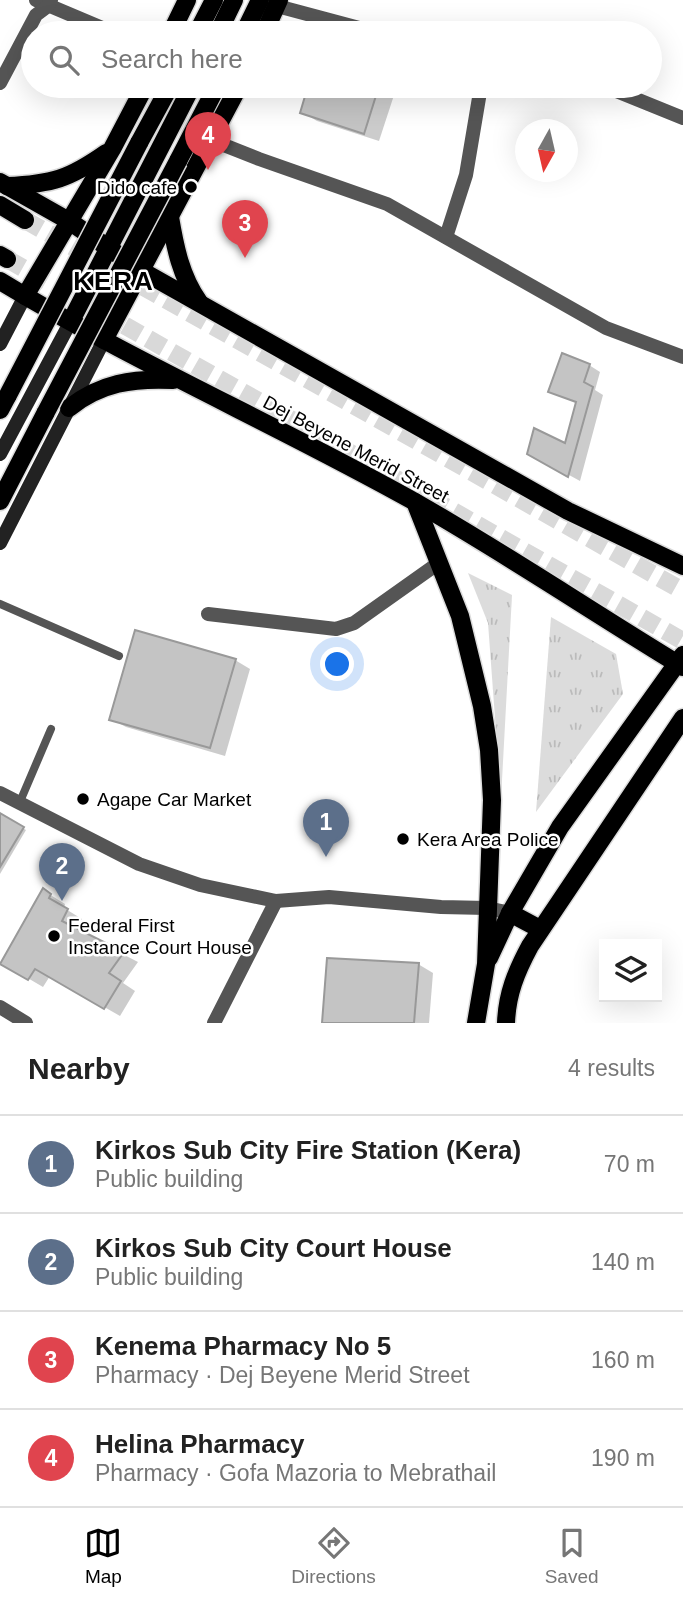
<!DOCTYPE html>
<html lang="en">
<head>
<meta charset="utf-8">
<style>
	:root { --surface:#fff; --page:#f2f2f2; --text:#222; --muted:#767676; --line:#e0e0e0; --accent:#000 }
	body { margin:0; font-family:Arial,sans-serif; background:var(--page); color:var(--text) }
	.controls { position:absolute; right:21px; bottom:21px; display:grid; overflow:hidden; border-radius:0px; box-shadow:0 7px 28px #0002 }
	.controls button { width:63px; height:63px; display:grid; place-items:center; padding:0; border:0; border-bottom:2px solid var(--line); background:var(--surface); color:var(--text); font:35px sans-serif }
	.compass { position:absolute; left:515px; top:119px; width:63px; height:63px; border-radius:50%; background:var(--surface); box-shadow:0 7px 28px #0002; rotate:188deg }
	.you { position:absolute; left:338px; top:665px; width:24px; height:24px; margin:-18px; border:5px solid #fff; border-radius:50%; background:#1a73e8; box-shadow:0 0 0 10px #1a73e833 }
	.badge { display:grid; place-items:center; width:46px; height:46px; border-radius:50%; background:var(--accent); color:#fff; font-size:23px; font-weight:700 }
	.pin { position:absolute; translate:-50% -58px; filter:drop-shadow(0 2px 4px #0008) }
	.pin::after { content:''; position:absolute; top:37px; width:24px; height:21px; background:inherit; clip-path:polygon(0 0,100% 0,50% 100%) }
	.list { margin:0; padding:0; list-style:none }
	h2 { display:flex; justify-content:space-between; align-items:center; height:91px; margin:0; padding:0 28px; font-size:30px }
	h2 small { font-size:23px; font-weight:400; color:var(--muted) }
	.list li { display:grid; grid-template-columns:46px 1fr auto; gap:21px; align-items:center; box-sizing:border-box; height:98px; padding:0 28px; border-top:2px solid var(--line) }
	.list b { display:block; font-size:26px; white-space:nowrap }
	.list p { margin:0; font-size:23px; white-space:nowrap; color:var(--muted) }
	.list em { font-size:23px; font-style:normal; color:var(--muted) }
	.icon { flex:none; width:38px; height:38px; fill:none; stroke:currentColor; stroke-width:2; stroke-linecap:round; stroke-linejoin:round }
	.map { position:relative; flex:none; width:683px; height:1023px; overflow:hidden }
	.search { position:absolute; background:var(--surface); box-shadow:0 7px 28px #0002; left:21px; right:21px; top:21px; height:77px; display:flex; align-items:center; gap:18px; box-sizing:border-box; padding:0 24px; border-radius:38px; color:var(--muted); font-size:26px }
	.sheet { height:483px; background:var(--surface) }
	nav { display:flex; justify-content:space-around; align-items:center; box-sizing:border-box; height:98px; border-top:2px solid var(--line); background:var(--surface); font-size:19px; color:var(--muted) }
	nav a { display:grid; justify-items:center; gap:4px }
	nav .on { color:var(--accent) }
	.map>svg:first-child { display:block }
	.grass { fill:url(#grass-tufts) }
	.shadow { fill:#0003 }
	.building { fill:#c4c4c4; stroke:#999; stroke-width:2 }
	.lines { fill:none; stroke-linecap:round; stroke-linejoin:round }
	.primary-tunnel { stroke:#d9d9d9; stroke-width:18; stroke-dasharray:18 9; stroke-linecap:butt }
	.primary-casing { stroke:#dbdbdb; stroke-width:21 }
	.lane { stroke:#555; stroke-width:8 }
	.street { stroke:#555; stroke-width:14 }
	.secondary { stroke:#222; stroke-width:14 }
	.primary { stroke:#000; stroke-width:18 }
	.primary-bridge-casing { stroke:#dbdbdb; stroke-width:21; stroke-linecap:butt }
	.primary-bridge { stroke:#000; stroke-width:18 }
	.poi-dot { fill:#000; stroke:#fff; stroke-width:2.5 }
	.labels { text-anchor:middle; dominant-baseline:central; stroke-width:5; stroke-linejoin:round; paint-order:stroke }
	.poi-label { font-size:19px; fill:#000; stroke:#fff; text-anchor:start }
	.street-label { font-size:19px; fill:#000; stroke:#fff }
	.district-label { font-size:26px; font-weight:bold; letter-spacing:2px; fill:#000; stroke:#fff }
</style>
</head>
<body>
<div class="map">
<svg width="683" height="1023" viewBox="0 0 683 1023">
	<defs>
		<pattern id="grass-tufts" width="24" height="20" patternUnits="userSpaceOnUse" patternTransform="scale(1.75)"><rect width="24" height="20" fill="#dcdcdc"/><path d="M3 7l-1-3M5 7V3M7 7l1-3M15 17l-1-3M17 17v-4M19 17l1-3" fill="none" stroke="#bbb"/></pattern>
	</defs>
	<rect width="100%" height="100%" fill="#fff"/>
	<g class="grass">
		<path d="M 468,573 L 512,595 L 501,799 L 488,623 Z"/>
		<path d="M 551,617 L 616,654 L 623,694 L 536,812 Z"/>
	</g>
	<g class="shadow">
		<path d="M 331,24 L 360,33 L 327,33 Z"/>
		<path d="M 310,86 L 397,86 L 379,141 L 317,121 L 302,112 Z"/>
		<path d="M 589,365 L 600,372 L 595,390 L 603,395 L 580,481 L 529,453 L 566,446 L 577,403 L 550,391 Z"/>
		<path d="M 235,660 L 250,669 L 225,756 L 126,727 L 111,719 Z"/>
		<path d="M 0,815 L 26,830 L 0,874 Z"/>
		<path d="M 44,891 L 65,904 L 64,908 L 82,919 L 76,930 L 138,962 L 123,983 L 135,991 L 120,1016 L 50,976 L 43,987 L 2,963 Z"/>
		<path d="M 418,964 L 433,973 L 429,1023 L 323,1023 Z"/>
	</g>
	<g class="building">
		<path d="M 308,86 L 379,86 L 364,134 L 300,113 Z"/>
		<path d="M 562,353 L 590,364 L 584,382 L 593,387 L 568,477 L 527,454 L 534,428 L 565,443 L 576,402 L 548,392 Z"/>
		<path d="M 135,630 L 236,659 L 210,748 L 109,720 Z"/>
		<path d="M 0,813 L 24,827 L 0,867 Z"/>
		<path d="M 43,888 L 51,894 L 49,898 L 68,909 L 62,921 L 124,952 L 109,973 L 121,981 L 104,1009 L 35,969 L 28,980 L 0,964 Z"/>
		<path d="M 327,958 L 419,963 L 414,1023 L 322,1023 Z"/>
	</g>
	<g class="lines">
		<g class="primary-tunnel">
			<path d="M 25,220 L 683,591"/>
			<path d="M 7,259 L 683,641"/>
		</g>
		<g class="primary-casing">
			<g id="primary">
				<path d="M 171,33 L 187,0"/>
				<path d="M 197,33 L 214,0"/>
				<path d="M 218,33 L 234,0"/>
				<path d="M 244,33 L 260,0"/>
				<path d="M 264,33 L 279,0"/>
				<path d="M 139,143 L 170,86"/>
				<path d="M 178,161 L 217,86"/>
				<path d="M 0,182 L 69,221 L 142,271 L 568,511 L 683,566"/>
				<path d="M 7,186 C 52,184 69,179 106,153"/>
				<path d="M 0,205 L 25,220"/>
				<path d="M 170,217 C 175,247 181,277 199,302"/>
				<path d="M 0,255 L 7,259"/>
				<path d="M 0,281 C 135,363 280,426 417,503 C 508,555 594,613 683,667"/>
				<path d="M 25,296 L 112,149 L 145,86"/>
				<path d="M 71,321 L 192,86"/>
				<path d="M 104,340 L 239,86"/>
				<path d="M 69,408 C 100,383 133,378 173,380"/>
				<path d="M 0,410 L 8,395"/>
				<path d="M 0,501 L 46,412"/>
				<path d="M 415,502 L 460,616 L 482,706 L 489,750 L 492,800 L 486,964 L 476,1023"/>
				<path d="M 510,913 L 540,929"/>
				<path d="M 489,958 L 510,913 L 560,827 L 683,655"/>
				<path d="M 506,1023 C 507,994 516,972 530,946 L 683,718"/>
			</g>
		</g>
		<g class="lane">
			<path d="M 0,604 L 119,656"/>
			<path d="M 19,804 L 51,729"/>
		</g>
		<g class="street">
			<path d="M 36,0 L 114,33"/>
			<path d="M 277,6 L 378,33"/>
			<path d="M 0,83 L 36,15 L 48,6 L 51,0"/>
			<path d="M 604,86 L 683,118"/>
			<path d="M 211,140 L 259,159 L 387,204 L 606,328 L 683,357"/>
			<path d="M 446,237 L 466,175 L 481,86"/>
			<path d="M 208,614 L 336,629 L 354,623 L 440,562"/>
			<path d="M 0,793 L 139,864 L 200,885 L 276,901 L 329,897 L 441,907 L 487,908 L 510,913"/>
			<path d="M 0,1007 L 26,1023"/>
			<path d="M 214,1023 L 276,901"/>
		</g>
		<g class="secondary">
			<path d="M 0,344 L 25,296"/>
			<path d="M 0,454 L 71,321"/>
			<path d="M 0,543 L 104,340"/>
		</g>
		<use href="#primary" class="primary"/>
		<g class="primary-bridge-casing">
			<g id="primary-bridge">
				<path d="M 8,395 L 139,143"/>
				<path d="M 46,412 L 178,161"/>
			</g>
		</g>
		<use href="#primary-bridge" class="primary-bridge"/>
	</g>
	<g class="poi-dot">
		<circle cx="191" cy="187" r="7"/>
		<circle cx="83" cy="799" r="7"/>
		<circle cx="403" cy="839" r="7"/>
		<circle cx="54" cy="936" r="7"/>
	</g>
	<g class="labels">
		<g class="poi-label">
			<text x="177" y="187" text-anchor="end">Dido cafe</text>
			<text x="97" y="799">Agape Car Market</text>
			<text x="417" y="839">Kera Area Police</text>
			<text x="68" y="925">Federal First<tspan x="68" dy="22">Instance Court House</tspan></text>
		</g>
		<g class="street-label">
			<text transform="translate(356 449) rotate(28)">Dej Beyene Merid Street</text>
		</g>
		<g class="district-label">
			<text x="114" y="281">KERA</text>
		</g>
	</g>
</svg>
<div class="controls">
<button><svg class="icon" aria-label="layers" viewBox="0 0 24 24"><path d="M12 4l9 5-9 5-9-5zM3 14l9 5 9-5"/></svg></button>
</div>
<svg class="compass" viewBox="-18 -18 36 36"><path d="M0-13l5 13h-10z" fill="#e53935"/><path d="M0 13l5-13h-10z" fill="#767676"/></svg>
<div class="you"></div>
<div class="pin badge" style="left:326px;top:857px;background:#5c6f8a">1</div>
<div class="pin badge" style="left:62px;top:901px;background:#5c6f8a">2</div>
<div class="pin badge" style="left:245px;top:258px;background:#e0444e">3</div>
<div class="pin badge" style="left:208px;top:170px;background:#e0444e">4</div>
<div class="search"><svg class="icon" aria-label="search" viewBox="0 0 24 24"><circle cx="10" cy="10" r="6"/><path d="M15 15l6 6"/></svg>Search here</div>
</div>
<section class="sheet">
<h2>Nearby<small>4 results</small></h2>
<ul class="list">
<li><span class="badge" style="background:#5c6f8a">1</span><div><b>Kirkos Sub City Fire Station (Kera)</b><p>Public building</p></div><em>70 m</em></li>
<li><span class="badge" style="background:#5c6f8a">2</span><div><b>Kirkos Sub City Court House</b><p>Public building</p></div><em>140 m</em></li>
<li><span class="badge" style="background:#e0444e">3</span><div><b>Kenema Pharmacy No 5</b><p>Pharmacy · Dej Beyene Merid Street</p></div><em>160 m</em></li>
<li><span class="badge" style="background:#e0444e">4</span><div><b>Helina Pharmacy</b><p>Pharmacy · Gofa Mazoria to Mebrathail</p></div><em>190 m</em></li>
</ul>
</section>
<nav>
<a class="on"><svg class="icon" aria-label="map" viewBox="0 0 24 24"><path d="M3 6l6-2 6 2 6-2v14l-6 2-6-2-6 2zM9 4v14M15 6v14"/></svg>Map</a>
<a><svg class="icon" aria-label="directions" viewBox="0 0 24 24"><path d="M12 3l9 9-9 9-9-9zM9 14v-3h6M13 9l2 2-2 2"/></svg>Directions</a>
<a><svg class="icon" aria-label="saved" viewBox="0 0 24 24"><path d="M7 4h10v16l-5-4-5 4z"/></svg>Saved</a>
</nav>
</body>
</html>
